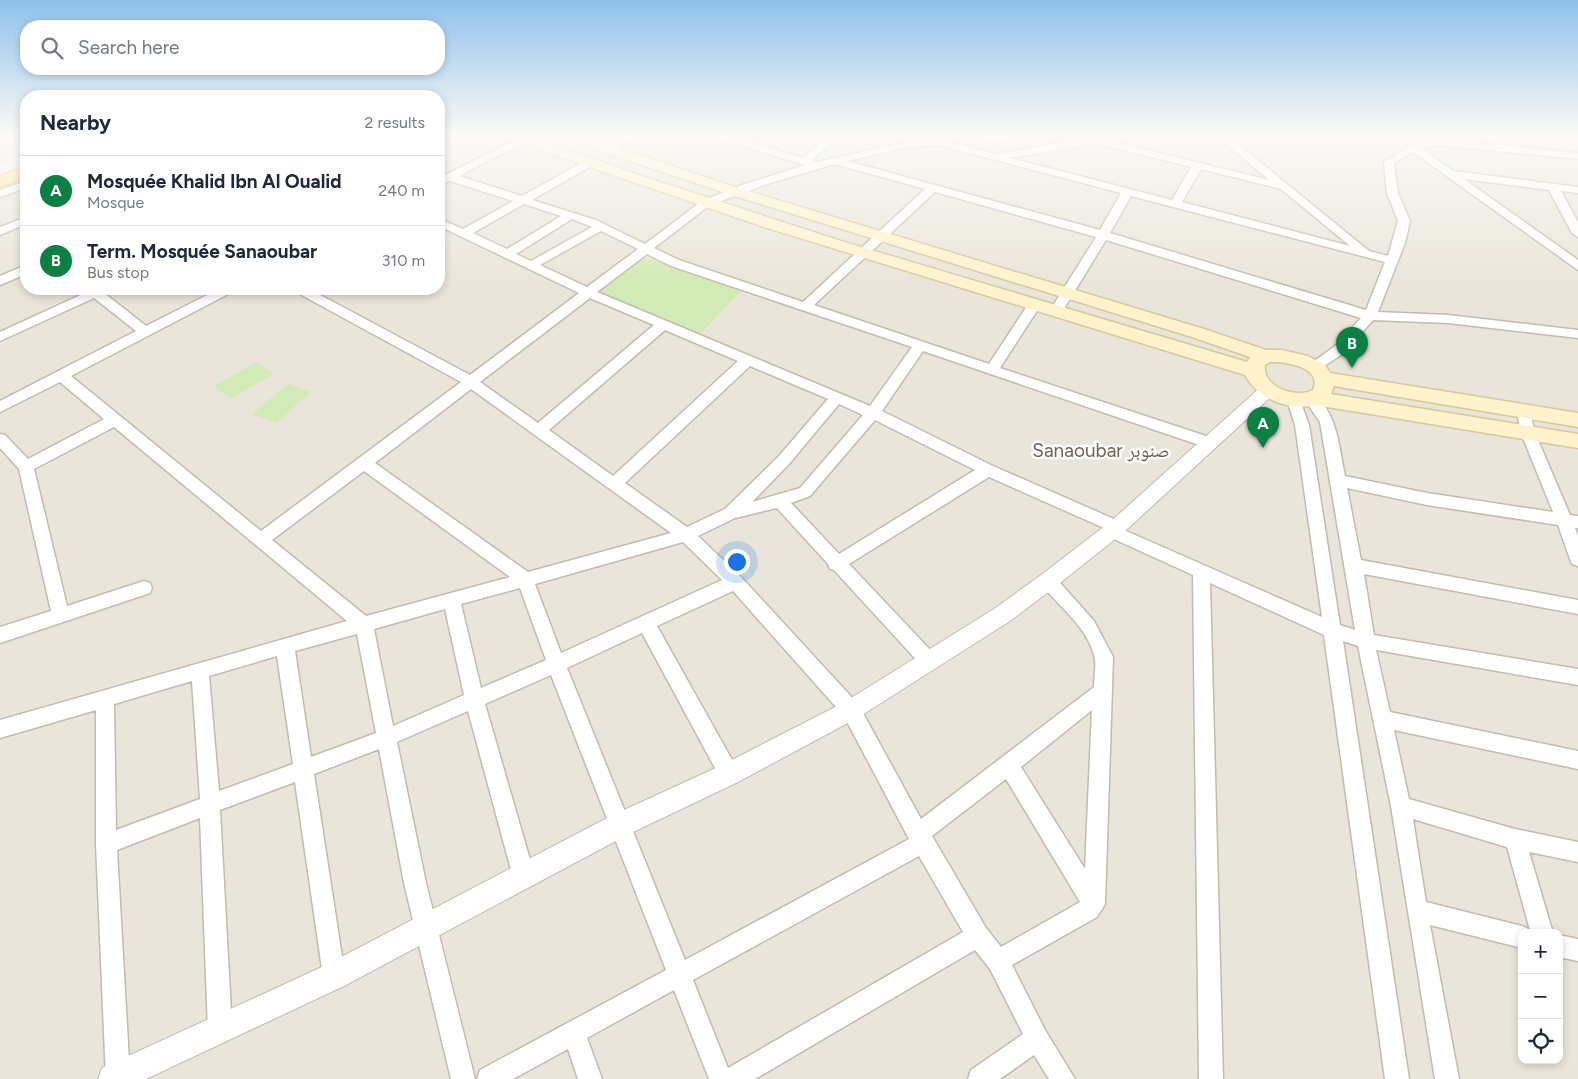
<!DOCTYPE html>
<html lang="en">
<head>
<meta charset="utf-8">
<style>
	:root { --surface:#fff; --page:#f6f6f7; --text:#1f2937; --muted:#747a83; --line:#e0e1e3; --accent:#0b8043 }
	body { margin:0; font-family:Figtree,"Noto Naskh Arabic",sans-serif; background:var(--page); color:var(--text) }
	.controls { position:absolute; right:15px; bottom:15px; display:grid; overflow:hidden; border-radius:10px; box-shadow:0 2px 8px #0003 }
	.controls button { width:45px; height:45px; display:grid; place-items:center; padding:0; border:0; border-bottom:1px solid var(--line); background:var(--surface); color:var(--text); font:25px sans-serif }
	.you { position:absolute; left:736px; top:561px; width:18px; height:18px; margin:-12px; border:4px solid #fff; border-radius:50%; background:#1a73e8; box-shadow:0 0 0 8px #1a73e833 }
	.badge { display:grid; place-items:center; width:32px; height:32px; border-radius:50%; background:var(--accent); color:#fff; font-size:16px; font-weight:700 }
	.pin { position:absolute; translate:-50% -41px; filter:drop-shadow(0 1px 2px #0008) }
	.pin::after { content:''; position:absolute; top:26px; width:18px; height:15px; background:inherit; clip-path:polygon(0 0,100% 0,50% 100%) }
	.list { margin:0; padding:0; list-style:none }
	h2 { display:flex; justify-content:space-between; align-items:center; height:65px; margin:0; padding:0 20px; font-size:21px }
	h2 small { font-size:16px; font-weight:400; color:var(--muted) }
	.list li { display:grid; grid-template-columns:32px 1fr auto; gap:15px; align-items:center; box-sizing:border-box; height:70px; padding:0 20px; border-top:1px solid var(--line) }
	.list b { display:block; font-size:19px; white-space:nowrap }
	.list p { margin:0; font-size:16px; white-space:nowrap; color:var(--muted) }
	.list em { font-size:16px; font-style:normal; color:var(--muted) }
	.icon { flex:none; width:28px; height:28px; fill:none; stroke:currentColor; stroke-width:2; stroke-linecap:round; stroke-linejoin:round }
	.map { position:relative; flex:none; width:1578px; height:1079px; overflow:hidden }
	.search { position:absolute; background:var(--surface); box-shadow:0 2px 8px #0003; left:20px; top:20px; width:425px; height:55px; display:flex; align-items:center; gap:12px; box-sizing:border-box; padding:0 18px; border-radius:20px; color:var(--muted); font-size:19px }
	.panel { position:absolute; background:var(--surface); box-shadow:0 2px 8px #0003; left:20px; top:90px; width:425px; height:205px; border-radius:20px }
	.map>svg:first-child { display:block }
	.residential { fill:#eae5da; fill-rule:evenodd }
	.green { fill:#d2eab5 }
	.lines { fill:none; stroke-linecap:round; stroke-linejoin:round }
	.minor-casing { stroke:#c2bbae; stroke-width:3 }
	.tertiary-casing { stroke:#c2bbae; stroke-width:2 }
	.secondary-casing { stroke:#d6c79b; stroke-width:3 }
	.primary-casing { stroke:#e6c16a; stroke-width:3 }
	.minor { fill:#fff; fill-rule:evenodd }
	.tertiary { fill:#fff; fill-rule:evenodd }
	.secondary { fill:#fff3cd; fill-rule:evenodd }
	.primary { fill:#ffe39c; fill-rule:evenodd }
	.labels { text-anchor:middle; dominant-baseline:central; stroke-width:5; stroke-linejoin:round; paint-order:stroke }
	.neighbourhood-label { font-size:19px; fill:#6e6250; stroke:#fff }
</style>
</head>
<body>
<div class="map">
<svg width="1578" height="1079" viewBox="0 0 1578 1079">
	<rect width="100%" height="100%" fill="#f6f3ec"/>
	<g class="residential">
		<path d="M 0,135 L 26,135 L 26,154 L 0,164 Z"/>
		<path d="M 439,135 L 1448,135 L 1578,149 L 1578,1079 L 0,1079 L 0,190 L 26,179 L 26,289 L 439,289 ZM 1522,933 L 1559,933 L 1559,1060 L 1522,1060 Z"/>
	</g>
	<g class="green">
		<path d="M 641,256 L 743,289 L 698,336 L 590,290 Z"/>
		<path d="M 257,362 L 274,374 L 230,399 L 214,386 Z"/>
		<path d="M 288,384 L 311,392 L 276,423 L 252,414 Z"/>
	</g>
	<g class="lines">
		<g class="minor-casing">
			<g id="minor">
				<path d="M 9,135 L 26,137 L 26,144 L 10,137 Z"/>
				<path d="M 526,135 L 539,135 L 459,176 L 522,196 L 585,161 L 593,161 L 593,165 L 532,200 L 596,220 L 645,244 L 702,201 L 742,185 L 805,165 L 714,137 L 713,135 L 728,135 L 803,158 L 830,135 L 841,135 L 812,160 L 817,162 L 921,139 L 938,139 L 996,154 L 1108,135 L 1131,135 L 1130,137 L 1110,141 L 1269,180 L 1216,135 L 1227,135 L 1369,251 L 1388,256 L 1398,221 L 1387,193 L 1384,162 L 1418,141 L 1436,139 L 1578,153 L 1578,159 L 1436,145 L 1421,148 L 1453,171 L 1578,187 L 1578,193 L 1561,191 L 1578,222 L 1578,237 L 1572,233 L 1549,190 L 1464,179 L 1578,260 L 1578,270 L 1413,152 L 1394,163 L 1398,193 L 1410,221 L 1405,243 L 1378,312 L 1448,315 L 1578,330 L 1578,338 L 1448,323 L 1373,320 L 1344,353 L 1315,372 L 1308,367 L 1310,364 L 1334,347 L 1361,318 L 1106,240 L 1060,315 L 1055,316 L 1049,312 L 1096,237 L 935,192 L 814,305 L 989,364 L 1029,303 L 1039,303 L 1040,306 L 1000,368 L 1215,439 L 1217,443 L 1215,447 L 1205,447 L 923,351 L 882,411 L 993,466 L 1123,523 L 1124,530 L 1322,617 L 1295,425 L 1287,400 L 1294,395 L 1299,397 L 1309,425 L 1340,625 L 1355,630 L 1320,422 L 1304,399 L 1306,396 L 1316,396 C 1338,417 1339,447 1345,476 L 1427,493 L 1553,512 L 1521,433 L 1517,412 L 1524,407 L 1529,408 L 1535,433 L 1570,515 L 1578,516 L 1578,528 L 1575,528 L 1578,536 L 1578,566 L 1572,564 L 1570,559 L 1558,525 L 1427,505 L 1347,488 L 1361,560 L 1578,600 L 1578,614 L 1364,574 L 1374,635 L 1578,669 L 1578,685 L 1376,650 L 1390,712 L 1578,751 L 1578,769 L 1394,730 L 1409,799 L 1515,829 L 1578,842 L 1578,862 L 1529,852 L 1553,933 L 1522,933 L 1522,948 L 1430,925 L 1459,1079 L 1435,1079 L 1391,806 L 1358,646 L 1343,641 L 1409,1079 L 1385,1079 L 1324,635 L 1210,583 L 1223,1079 L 1199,1079 L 1193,575 L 1105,535 L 1103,531 L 1104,528 L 989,477 L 849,564 L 934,654 L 937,660 L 934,666 L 928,668 L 922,666 L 834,570 L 830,569 L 828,564 L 777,508 L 735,518 L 698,536 L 741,577 L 858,704 L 921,819 L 1094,687 C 1094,677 1097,664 1094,655 C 1087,628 1060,606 1042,586 L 1040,581 L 1042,576 L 1048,574 L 1054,576 L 1094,621 L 1113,657 L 1105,904 L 1097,917 L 1012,965 L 1045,1030 L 1075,1079 L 1049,1079 L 1034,1055 L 1000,1079 L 968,1079 L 971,1070 L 1023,1034 L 990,969 L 975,950 L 755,1079 L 709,1079 L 674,990 L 587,1038 L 602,1079 L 578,1079 L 568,1049 L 513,1079 L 477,1079 L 480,1070 L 666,970 L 551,675 L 485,704 L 535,877 L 531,884 L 524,888 L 517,884 L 513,877 L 468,711 L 397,742 L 426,883 L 475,1079 L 451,1079 L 404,883 L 379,749 L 314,774 L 345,976 L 342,984 L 334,987 L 326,984 L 323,976 L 295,782 L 220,810 L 232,1030 L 228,1038 L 220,1042 L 212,1038 L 208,1030 L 200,818 L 117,850 L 130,1079 L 106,1079 L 96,844 L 96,710 L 0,738 L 0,720 L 347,621 L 114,427 L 34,469 L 67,606 L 144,581 L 150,583 L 152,588 L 150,593 L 0,643 L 0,627 L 51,611 L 19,469 L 0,448 L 0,434 L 5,435 L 28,459 L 104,419 L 60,382 L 0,412 L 0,401 L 136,331 L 94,298 L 0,341 L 0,332 L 87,292 L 85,289 L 99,289 L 146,326 L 219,289 L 234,289 L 232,292 L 71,376 L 261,531 L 461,382 L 296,292 L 294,289 L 309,289 L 470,375 L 579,293 L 439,226 L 439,219 L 463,229 L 513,201 L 450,181 L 439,185 L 439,178 ZM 1095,143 L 1191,167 L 1172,200 L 1010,158 ZM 938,145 L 1121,193 L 1100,230 L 847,161 L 904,148 ZM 835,164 L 925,189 L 803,302 L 679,260 L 654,248 L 710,205 L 770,183 ZM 1201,169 L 1281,189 L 1350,246 L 1182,202 ZM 1131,196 L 1385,262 L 1366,310 L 1110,233 ZM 524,204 L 561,216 L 507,249 L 473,233 ZM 572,219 L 592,227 L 531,261 L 516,254 ZM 601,231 L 638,249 L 587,287 L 540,265 ZM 647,254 L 671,266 L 912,347 L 870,406 L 597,292 ZM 590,298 L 654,325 L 538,423 L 480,382 ZM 665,330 L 738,361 L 613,476 L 549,430 ZM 750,366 L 828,399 L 779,456 L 725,509 L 687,527 L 625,483 ZM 471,389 L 671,533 L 528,572 L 375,463 ZM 839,404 L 863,415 L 800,488 L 752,502 L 789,464 ZM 875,420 L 975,470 L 839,554 L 791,503 L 810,496 ZM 364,471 L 510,577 L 366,616 L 272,540 ZM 683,542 L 722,580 L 561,653 L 535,584 ZM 520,588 L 546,660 L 481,688 L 461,604 ZM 733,591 L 844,716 L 909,839 L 685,960 L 567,668 L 642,633 L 722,781 L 729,783 L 736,781 L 739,774 L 736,767 L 657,626 ZM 445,609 L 464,695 L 393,726 L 374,629 ZM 357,634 L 376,733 L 311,757 L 295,651 ZM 277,656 L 293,764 L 219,791 L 209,676 ZM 192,681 L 200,799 L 116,830 L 114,704 ZM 1092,710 L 1085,869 L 1021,767 ZM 1006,779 L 1080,902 L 1001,947 L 986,928 L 932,836 ZM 1413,819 L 1507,847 L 1530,930 L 1522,926 L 1426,902 ZM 919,856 L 963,932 L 728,1068 L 693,980 Z"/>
				<path d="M 625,135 L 637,135 L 613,151 L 605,151 L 605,147 Z"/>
				<path d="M 975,135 L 1016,135 C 1007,143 984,143 975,135 Z"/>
				<path d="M 26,181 L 26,188 L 0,197 L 0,190 Z"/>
				<path d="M 26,217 L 26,224 L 0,235 L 0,227 Z"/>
				<path d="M 26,265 L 26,274 L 0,285 L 0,276 Z"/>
				<path d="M 1559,935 L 1578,939 L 1578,961 L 1559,957 Z"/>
			</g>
		</g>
		<g class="tertiary-casing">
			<path id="tertiary" d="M 1268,384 L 1274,386 L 1277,390 L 1274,394 L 1124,532 L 1055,587 L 1010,621 L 859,717 L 738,782 L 629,834 L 344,986 L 146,1079 L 98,1079 L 102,1068 L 324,966 L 611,816 L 720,766 L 843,703 L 994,609 L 1041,575 L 1110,522 L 1262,386 Z"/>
		</g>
		<g class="secondary-casing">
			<path id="secondary" d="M 504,135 L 524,135 L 645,177 L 841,241 L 1247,362 L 1250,357 L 1192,337 L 728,194 L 562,138 L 560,135 L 581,135 L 738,188 L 1204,329 L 1266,350 L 1282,350 L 1308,356 L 1325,365 L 1330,373 L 1578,413 L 1578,427 L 1334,386 L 1331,394 L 1578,434 L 1578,448 L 1315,405 C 1288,411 1258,399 1245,375 L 764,227 L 506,138 ZM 1270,362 C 1285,361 1323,367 1313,390 C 1295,399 1262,387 1265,365 Z"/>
		</g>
		<g class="primary-casing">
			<path id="primary" d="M 26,166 L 26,177 L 0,187 L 0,176 Z"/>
		</g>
		<use href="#minor" class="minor"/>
		<use href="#tertiary" class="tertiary"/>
		<use href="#secondary" class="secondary"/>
		<use href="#primary" class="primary"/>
	</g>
	<linearGradient id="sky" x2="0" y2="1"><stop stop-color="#8fc1ec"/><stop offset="0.47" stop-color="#fbfaf6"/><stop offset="1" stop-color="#fbfaf6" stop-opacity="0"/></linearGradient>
	<rect width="1578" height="286" fill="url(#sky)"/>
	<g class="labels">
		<g class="neighbourhood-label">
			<text x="1101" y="450">Sanaoubar صنوبر</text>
		</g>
	</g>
</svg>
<div class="controls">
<button>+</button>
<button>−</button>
<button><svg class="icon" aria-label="locate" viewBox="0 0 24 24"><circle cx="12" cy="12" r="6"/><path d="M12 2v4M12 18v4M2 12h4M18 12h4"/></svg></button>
</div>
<div class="you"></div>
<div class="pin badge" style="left:1263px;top:448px">A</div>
<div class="pin badge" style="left:1352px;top:368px">B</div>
<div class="search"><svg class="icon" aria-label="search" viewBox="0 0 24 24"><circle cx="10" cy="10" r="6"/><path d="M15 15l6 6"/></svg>Search here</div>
<section class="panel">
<h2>Nearby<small>2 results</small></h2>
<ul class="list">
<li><span class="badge">A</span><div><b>Mosquée Khalid Ibn Al Oualid</b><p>Mosque</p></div><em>240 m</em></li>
<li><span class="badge">B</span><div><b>Term. Mosquée Sanaoubar</b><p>Bus stop</p></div><em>310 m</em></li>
</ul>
</section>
</div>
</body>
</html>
